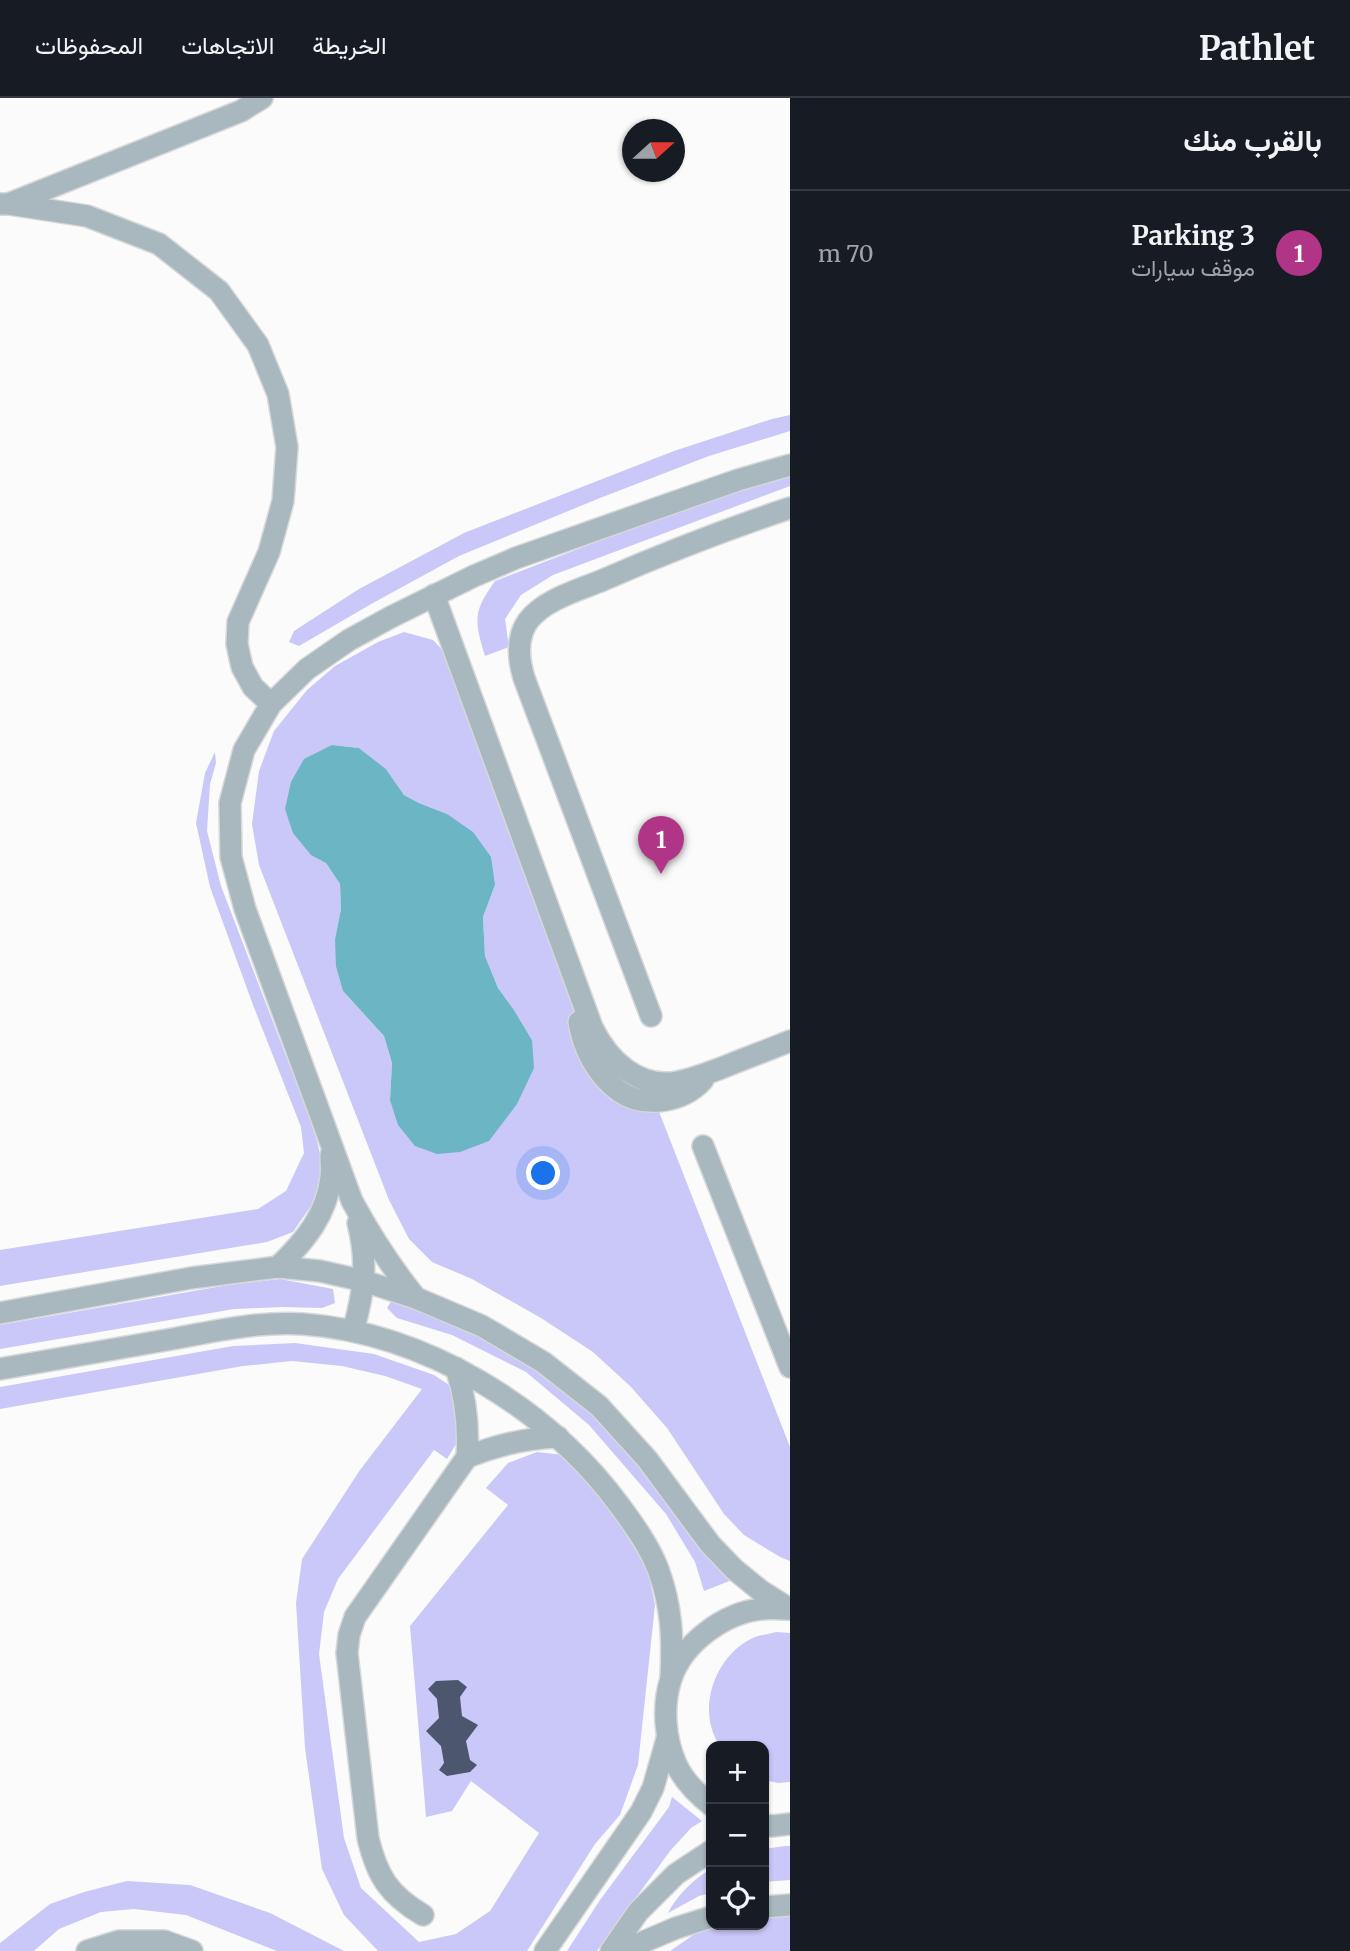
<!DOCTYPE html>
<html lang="ar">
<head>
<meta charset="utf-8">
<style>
	:root { --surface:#171b24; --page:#20242c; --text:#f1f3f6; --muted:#9ea1a6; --line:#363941; --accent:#b03587 }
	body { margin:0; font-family:Merriweather,Vazirmatn,serif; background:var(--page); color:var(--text); direction:rtl }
	.controls { position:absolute; right:21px; bottom:21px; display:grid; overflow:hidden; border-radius:14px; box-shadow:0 2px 5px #0004 }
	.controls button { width:63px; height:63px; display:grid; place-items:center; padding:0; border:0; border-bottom:2px solid var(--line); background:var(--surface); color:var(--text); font:35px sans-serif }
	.compass { position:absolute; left:622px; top:21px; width:63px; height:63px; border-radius:50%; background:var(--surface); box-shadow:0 2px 5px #0004; rotate:69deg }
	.you { position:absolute; left:544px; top:1076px; width:24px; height:24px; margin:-18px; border:5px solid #fff; border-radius:50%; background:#1a73e8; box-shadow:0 0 0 10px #1a73e833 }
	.badge { display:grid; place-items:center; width:46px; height:46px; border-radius:50%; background:var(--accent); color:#fff; font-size:23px; font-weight:700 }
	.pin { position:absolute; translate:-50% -58px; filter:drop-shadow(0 2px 4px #0008) }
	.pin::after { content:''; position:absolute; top:37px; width:24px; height:21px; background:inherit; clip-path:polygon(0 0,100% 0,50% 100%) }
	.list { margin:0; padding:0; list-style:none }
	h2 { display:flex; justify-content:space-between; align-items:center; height:91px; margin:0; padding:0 28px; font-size:30px }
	h2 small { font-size:23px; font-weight:400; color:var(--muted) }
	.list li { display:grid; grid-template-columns:46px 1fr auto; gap:21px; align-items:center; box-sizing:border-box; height:126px; padding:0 28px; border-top:2px solid var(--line) }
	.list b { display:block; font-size:26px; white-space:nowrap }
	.list p { margin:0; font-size:23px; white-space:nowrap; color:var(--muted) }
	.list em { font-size:23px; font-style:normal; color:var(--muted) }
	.icon { flex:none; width:38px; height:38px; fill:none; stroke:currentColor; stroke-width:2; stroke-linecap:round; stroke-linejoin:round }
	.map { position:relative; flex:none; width:790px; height:1853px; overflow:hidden; direction:ltr }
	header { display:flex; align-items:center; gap:42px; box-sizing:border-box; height:98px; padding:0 35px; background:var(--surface); border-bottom:2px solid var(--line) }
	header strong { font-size:33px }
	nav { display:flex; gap:38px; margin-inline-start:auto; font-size:24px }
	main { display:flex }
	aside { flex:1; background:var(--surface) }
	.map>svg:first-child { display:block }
	.green { fill:#cac7f9; fill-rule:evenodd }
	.water { fill:#6cb5c4 }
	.building { fill:#4d566f }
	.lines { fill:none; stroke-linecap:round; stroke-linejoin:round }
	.minor-casing { stroke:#d6d8d9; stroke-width:24 }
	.minor { stroke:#a9b7be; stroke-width:21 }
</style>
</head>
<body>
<header>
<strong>Pathlet</strong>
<nav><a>الخريطة</a><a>الاتجاهات</a><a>المحفوظات</a></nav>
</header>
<main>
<aside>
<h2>بالقرب منك<small></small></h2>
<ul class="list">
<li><span class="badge">1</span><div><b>Parking 3</b><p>موقف سيارات</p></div><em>70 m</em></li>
</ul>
</aside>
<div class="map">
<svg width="790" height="1853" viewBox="0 0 790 1853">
	<rect width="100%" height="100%" fill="#fbfbfb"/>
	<g class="green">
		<path d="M 790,317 L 790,333 L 709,358 L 600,400 L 459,458 L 373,505 L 299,548 L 289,544 L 294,533 L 359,491 L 464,435 L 674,353 L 772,321 Z"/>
		<path d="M 790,369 L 790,388 L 553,477 L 521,497 L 505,521 L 509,549 L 485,558 C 474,521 473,514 495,483 Z"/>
		<path d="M 404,534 L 433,542 L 448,558 L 610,983 L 656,1006 L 790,1349 L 790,1463 L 780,1459 L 744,1437 L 724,1416 L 667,1330 L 631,1289 L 593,1254 L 541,1220 L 472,1181 L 432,1164 L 409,1141 L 389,1102 L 259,767 L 252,726 L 259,673 L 274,633 L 307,592 L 335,568 L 378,544 ZM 332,647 L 359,650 L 386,671 L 404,697 L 419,705 L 447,716 L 495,787 L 483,819 L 485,858 L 498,890 L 514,912 L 532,942 L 390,1002 L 392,965 L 384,938 L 343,893 L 335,841 L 341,811 L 340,786 L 326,765 Z"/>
		<path d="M 215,654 L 216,665 L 210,686 L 207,733 L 221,788 L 314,1031 L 322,1064 L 315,1102 L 293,1134 L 267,1144 L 0,1188 L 0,1152 L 258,1111 L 286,1093 L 304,1055 L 301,1029 L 253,907 L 210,789 L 196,725 L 205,675 Z"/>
		<path d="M 280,1181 L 333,1191 L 335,1205 L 322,1210 L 282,1209 L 234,1211 L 0,1251 L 0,1227 L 228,1187 Z"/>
		<path d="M 394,1199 L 424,1202 L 573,1283 L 732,1482 L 704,1493 L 695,1464 L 666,1416 L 589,1327 L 526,1274 L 452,1237 L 397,1220 L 387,1210 Z"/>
		<path d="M 295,1245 L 374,1256 L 434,1277 L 457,1292 L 459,1341 L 447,1361 L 434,1352 L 338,1481 L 324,1514 L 319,1556 L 344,1740 L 361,1790 L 419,1844 L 456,1836 L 490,1813 L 539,1735 L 471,1683 L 452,1713 L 426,1719 L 410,1528 L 508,1407 L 486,1390 L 508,1365 L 537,1354 L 563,1357 L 592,1379 L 646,1463 L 655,1507 L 638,1667 L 620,1717 L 595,1746 L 527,1853 L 378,1853 L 344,1817 L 322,1771 L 305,1650 L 296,1505 L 302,1461 L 360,1372 L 422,1291 L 385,1278 L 342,1268 L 292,1263 L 243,1268 L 0,1311 L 0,1289 L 233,1248 Z"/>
		<path d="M 776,1534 L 790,1535 L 790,1684 L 778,1685 L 764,1682 L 764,1648 L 720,1648 C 695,1612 715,1556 755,1539 C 761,1537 769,1536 776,1534 Z"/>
		<path d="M 672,1699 L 702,1723 L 691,1730 L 670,1753 L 597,1853 L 567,1853 L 600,1802 L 669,1709 Z"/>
		<path d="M 785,1748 L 790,1748 L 790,1782 L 764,1784 L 764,1751 Z"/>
		<path d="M 711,1771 L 711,1795 L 699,1798 L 668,1815 C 677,1797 694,1781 711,1771 Z"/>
		<path d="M 127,1783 L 190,1787 L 270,1815 L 344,1853 L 277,1853 L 186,1817 L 134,1811 L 101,1814 L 59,1831 L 34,1853 L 0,1853 L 0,1845 L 50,1806 L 84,1794 Z"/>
		<path d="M 790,1810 L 790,1853 L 670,1853 L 702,1831 L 712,1827 L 764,1827 L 764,1811 Z"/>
	</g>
	<path class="water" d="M 332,647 L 359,650 L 386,671 L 404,697 L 419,705 L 447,716 L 473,734 L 491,759 L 495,787 L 483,819 L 485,858 L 498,890 L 514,912 L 532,942 L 534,970 L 517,1006 L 489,1043 L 460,1054 L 437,1056 L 415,1048 L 398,1027 L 390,1002 L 392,965 L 384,938 L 343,893 L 336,868 L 335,841 L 341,811 L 340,786 L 326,765 L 311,757 L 293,735 L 285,711 L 291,684 L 304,661 Z"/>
	<path class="building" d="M 458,1582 L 467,1589 L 460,1599 L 462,1618 L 478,1627 L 466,1643 L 470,1662 L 477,1667 L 470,1674 L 447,1678 L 439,1672 L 444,1665 L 441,1648 L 426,1633 L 439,1620 L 437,1601 L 428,1591 L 436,1583 Z"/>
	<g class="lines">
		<g class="minor-casing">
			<g id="minor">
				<path d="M 11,105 L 241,13 L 262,0"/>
				<path d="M 0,106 L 9,106 L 87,118 L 159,146 L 219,193 L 258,247 L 278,296 L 287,349 L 283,403 L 269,454 L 238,524 L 237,546 L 242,569 L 253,589 L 271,606"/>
				<path d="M 434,497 L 592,929 C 608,962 638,991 677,984 C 693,981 708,975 724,969 C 746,960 768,952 790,943"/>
				<path d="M 651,918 L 524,580 C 518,560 516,540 528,523 C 545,501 579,492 603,482 C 665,455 727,431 790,410"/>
				<path d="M 579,924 C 583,950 597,977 619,993 C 645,1011 683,1004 703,982"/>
				<path d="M 703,1048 L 790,1269"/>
				<path d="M 278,1169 C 304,1144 327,1117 331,1079 C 332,1072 331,1064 331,1057"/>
				<path d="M 416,1200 C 391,1169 371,1138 352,1103 L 245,811 L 231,759 L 230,705 L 244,652 L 271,606 L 307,571 L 349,542 L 391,519 L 474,478 L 516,460 L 669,406 L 738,382 L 790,367"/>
				<path d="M 0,1215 L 191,1180 L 278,1169 L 320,1173 L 364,1183 L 416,1200 L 482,1228 L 543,1264 L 599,1308 L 647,1361 L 710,1446 L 734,1471 L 761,1493 L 790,1511"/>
				<path d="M 353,1233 C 364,1195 368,1164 358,1125"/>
				<path d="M 0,1271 C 57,1261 115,1251 172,1241 C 215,1233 259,1223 303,1226 C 425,1235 548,1310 620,1408 C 634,1427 649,1448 658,1471 C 672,1509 673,1540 671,1580"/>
				<path d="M 467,1359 C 497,1347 526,1340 558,1339"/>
				<path d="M 711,1707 C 697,1696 684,1683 676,1666 C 665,1641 662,1608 671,1581 C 683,1545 724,1515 761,1511 C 770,1510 779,1511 788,1511"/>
				<path d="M 764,1727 L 772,1728 L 790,1726"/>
				<path d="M 764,1809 L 790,1807"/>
				<path d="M 423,1817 C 389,1797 377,1778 368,1740 L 347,1555 L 349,1537 L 355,1519 L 467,1359 C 469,1327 466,1300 456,1270"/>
				<path d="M 87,1853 L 119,1843 L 164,1843 L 192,1853"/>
				<path d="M 545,1853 L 641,1714 L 653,1690 L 667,1641"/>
				<path d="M 611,1853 L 638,1814 L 676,1776 L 711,1753"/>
				<path d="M 622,1853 L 676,1830 L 711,1819"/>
			</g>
		</g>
		<use href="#minor" class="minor"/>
	</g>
</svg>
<div class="controls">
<button>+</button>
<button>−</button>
<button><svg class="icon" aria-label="locate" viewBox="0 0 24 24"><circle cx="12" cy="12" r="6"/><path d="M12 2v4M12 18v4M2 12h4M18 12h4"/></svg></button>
</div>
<svg class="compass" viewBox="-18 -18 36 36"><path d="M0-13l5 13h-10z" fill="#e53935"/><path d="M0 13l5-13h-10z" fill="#9ea1a6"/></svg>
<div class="you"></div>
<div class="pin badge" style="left:661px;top:776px">1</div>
</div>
</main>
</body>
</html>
